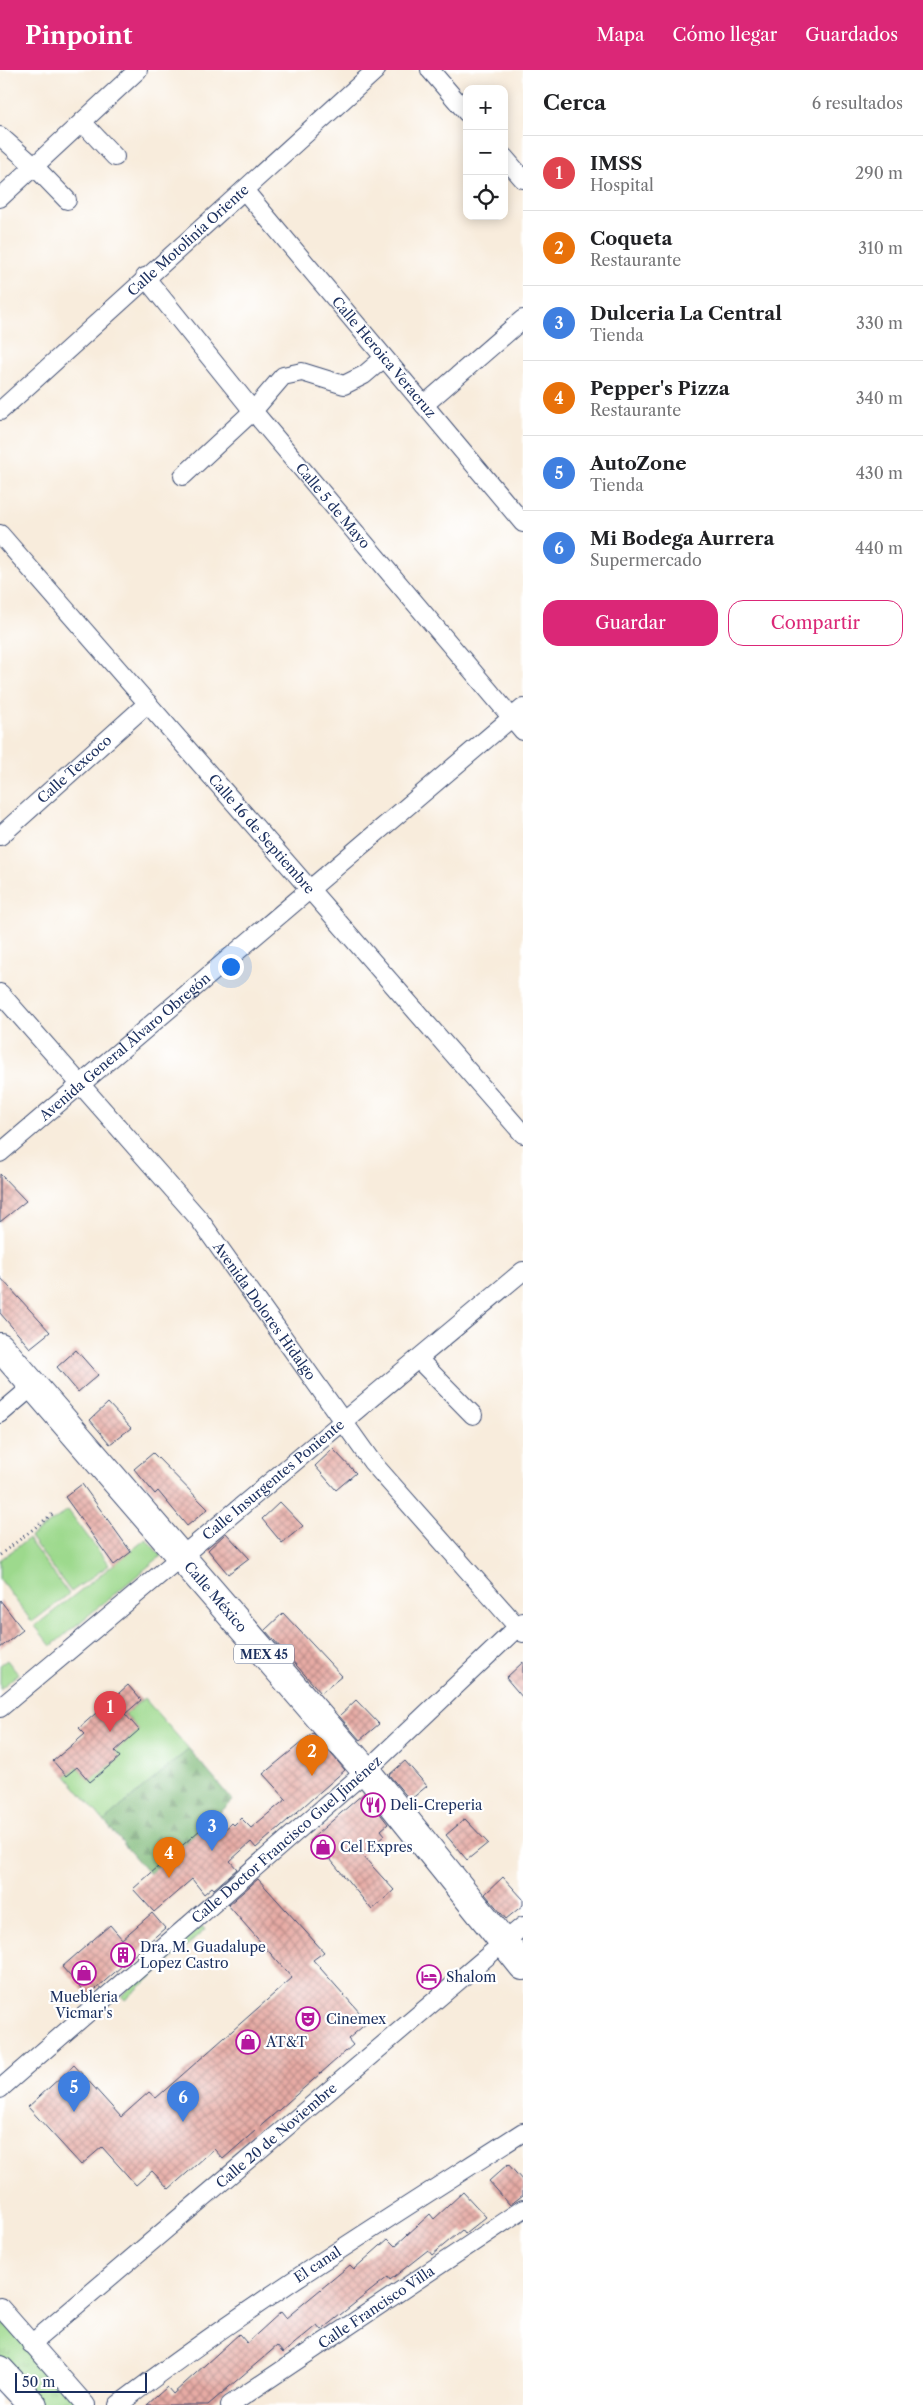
<!DOCTYPE html>
<html lang="es">
<head>
<meta charset="utf-8">
<style>
	:root { --surface:#fff; --page:#f2f2f2; --text:#202124; --muted:#757577; --line:#e0e0e0; --accent:#db2777 }
	body { margin:0; font-family:"Libre Caslon Text",serif; background:var(--page); color:var(--text) }
	.controls { position:absolute; right:15px; top:15px; display:grid; overflow:hidden; border-radius:10px; box-shadow:0 2px 12px #0003 }
	.controls button { width:45px; height:45px; display:grid; place-items:center; padding:0; border:0; border-bottom:1px solid var(--line); background:var(--surface); color:var(--text); font:25px sans-serif }
	.scale { position:absolute; left:15px; bottom:12px; width:132px; box-sizing:border-box; padding-left:5px; border:2px solid #1b2f5e; border-top:0; font-size:14px; line-height:18px; white-space:nowrap; color:#1b2f5e; -webkit-text-stroke:4px #fff; paint-order:stroke }
	.you { position:absolute; left:230px; top:896px; width:18px; height:18px; margin:-12px; border:4px solid #fff; border-radius:50%; background:#1a73e8; box-shadow:0 0 0 8px #1a73e833 }
	.badge { display:grid; place-items:center; width:32px; height:32px; border-radius:50%; background:var(--accent); color:#fff; font-size:16px; font-weight:700 }
	.pin { position:absolute; translate:-50% -41px; filter:drop-shadow(0 1px 2px #0008) }
	.pin::after { content:''; position:absolute; top:26px; width:18px; height:15px; background:inherit; clip-path:polygon(0 0,100% 0,50% 100%) }
	.list { margin:0; padding:0; list-style:none }
	h2 { display:flex; justify-content:space-between; align-items:center; height:65px; margin:0; padding:0 20px; font-size:21px }
	h2 small { font-size:16px; font-weight:400; color:var(--muted) }
	.list li { display:grid; grid-template-columns:32px 1fr auto; gap:15px; align-items:center; box-sizing:border-box; height:75px; padding:0 20px; border-top:1px solid var(--line) }
	.list b { display:block; font-size:19px; white-space:nowrap }
	.list p { margin:0; font-size:16px; white-space:nowrap; color:var(--muted) }
	.list em { font-size:16px; font-style:normal; color:var(--muted) }
	.actions { display:flex; gap:10px; padding:15px 20px }
	.actions a { flex:1; padding:11px 0; border:1px solid var(--accent); border-radius:15px; text-align:center; font-size:18px; color:var(--accent) }
	.actions .main { background:var(--accent); color:#fff }
	.icon { flex:none; width:28px; height:28px; fill:none; stroke:currentColor; stroke-width:2; stroke-linecap:round; stroke-linejoin:round }
	.map { position:relative; flex:none; width:523px; height:2335px; overflow:hidden }
	header { display:flex; align-items:center; gap:30px; box-sizing:border-box; height:70px; padding:0 25px; background:var(--accent); color:#fff }
	header strong { font-size:24px }
	nav { display:flex; gap:28px; margin-inline-start:auto; font-size:18px }
	main { display:flex }
	aside { flex:1; background:var(--surface) }
	.map>svg:first-child { display:block }
	.green { fill:#9dd98d; stroke:#5c8476 }
	.forest { fill:url(#forest-firs); stroke:#4c746b }
	.park { fill:url(#park-tufts); stroke:#5c8476 }
	.building { fill:url(#building-cross-hatch) }
	.lines { fill:none; stroke-linecap:round; stroke-linejoin:round }
	.street-casing { stroke:#3c4b71; stroke-width:20 }
	.primary-casing { stroke:#3c4b71; stroke-width:30 }
	.path { stroke:#3c4b71; stroke-width:3; stroke-dasharray:1 4; stroke-linecap:butt }
	.street { stroke:#fff; stroke-width:18 }
	.primary { stroke:#fff; stroke-width:28 }
	.labels { text-anchor:middle; dominant-baseline:central; stroke-width:4.5; stroke-linejoin:round; paint-order:stroke }
	.shield { fill:#fff; stroke:#5f6d8e; stroke-width:1 }
	.shield-label { font-size:12px; font-weight:bold; fill:#1b2f5e }
	.street-label { font-size:14px; fill:#1b2f5e; stroke:#fff }
	.poi-label { font-size:14px; fill:#1b2f5e; stroke:#fff; text-anchor:start }
</style>
</head>
<body>
<header>
<strong>Pinpoint</strong>
<nav><a>Mapa</a><a>Cómo llegar</a><a>Guardados</a></nav>
</header>
<main>
<div class="map">
<svg width="523" height="2335" viewBox="0 0 523 2335">
	<defs>
		<pattern id="forest-firs" width="22" height="20" patternUnits="userSpaceOnUse" patternTransform="scale(1.25)"><rect width="22" height="20" fill="#7eb978"/><path d="M5 1l3.5 6h-7zM16 11l3.5 6h-7z" fill="#669766"/></pattern>
		<pattern id="park-tufts" width="24" height="20" patternUnits="userSpaceOnUse" patternTransform="scale(1.25)"><rect width="24" height="20" fill="#9dd98d"/><path d="M3 7l-1-3M5 7V3M7 7l1-3M15 17l-1-3M17 17v-4M19 17l1-3" fill="none" stroke="#87bb7c"/></pattern>
		<pattern id="building-cross-hatch" width="8" height="8" patternUnits="userSpaceOnUse" patternTransform="scale(1.25)"><rect width="8" height="8" fill="#e7aba4"/><path d="M0 0l8 8M0 8l8-8" fill="none" stroke="#ba8c89"/></pattern>
	</defs>
	<rect width="100%" height="100%" fill="#fff"/>
	<filter id="ink" filterUnits="userSpaceOnUse"><feTurbulence type="fractalNoise" baseFrequency=".02" numOctaves="2"/><feDisplacementMap in="SourceGraphic" scale="10" xChannelSelector="R" yChannelSelector="G"/><feConvolveMatrix kernelMatrix="1 2 1 2 8 2 1 2 1" color-interpolation-filters="sRGB"/></filter>
	<filter id="wash" filterUnits="userSpaceOnUse"><feTurbulence type="fractalNoise" baseFrequency=".0096" numOctaves="4" result="noise"/><feDisplacementMap in="SourceGraphic" scale="20" xChannelSelector="R" yChannelSelector="G"/><feGaussianBlur stdDeviation="1.12" result="paint"/><feColorMatrix in="noise" values="0 0 0 0 0 0 0 0 0 0 0 0 0 0 0 0 0 1.4 0 .05"/><feComposite in="paint" operator="in"/></filter>
	<g filter="url(#wash)">
		<rect width="100%" height="100%" fill="#f8ecdc"/>
		<g class="green">
			<path d="M 68,1440 L 109,1495 L 71,1522 L 30,1467 Z"/>
			<path d="M 28,1469 L 69,1524 L 32,1552 L 0,1509 L 0,1490 Z"/>
			<path d="M 146,1469 L 161,1486 L 51,1576 L 35,1556 Z"/>
			<path d="M 7,1590 L 18,1604 L 0,1619 L 0,1595 Z"/>
			<path d="M 144,1628 L 189,1679 L 104,1751 L 66,1706 L 77,1697 L 90,1711 L 119,1688 L 115,1681 L 139,1660 L 125,1644 Z"/>
			<path d="M 202,1856 L 205,1860 L 125,1930 L 121,1926 Z"/>
		</g>
		<path class="forest" d="M 189,1679 L 233,1731 L 149,1804 L 104,1751 Z"/>
		<path class="park" d="M 0,2234 L 86,2335 L 35,2335 L 0,2297 Z"/>
		<g id="blocks">
			<g class="building">
				<path d="M 0,1104 L 26,1131 L 0,1152 Z"/>
				<path d="M 0,1207 L 50,1262 L 30,1278 L 0,1243 Z"/>
				<path d="M 76,1280 L 98,1305 L 78,1322 L 57,1297 Z"/>
				<path d="M 108,1333 L 131,1358 L 110,1374 L 90,1350 Z"/>
				<path d="M 333,1379 L 356,1403 L 336,1420 L 315,1396 Z"/>
				<path d="M 153,1383 L 208,1439 L 187,1456 L 158,1421 L 155,1424 L 134,1399 Z"/>
				<path d="M 82,1414 L 131,1482 L 114,1495 L 65,1427 Z"/>
				<path d="M 280,1432 L 303,1456 L 282,1473 L 262,1449 Z"/>
				<path d="M 226,1463 L 249,1488 L 228,1504 L 208,1480 Z"/>
				<path d="M 0,1530 L 23,1560 L 0,1578 Z"/>
				<path d="M 283,1543 L 342,1606 L 321,1623 L 265,1560 Z"/>
				<path d="M 523,1592 L 523,1628 L 506,1608 Z"/>
				<path d="M 128,1615 L 141,1630 L 125,1644 L 139,1660 L 115,1681 L 120,1687 L 90,1712 L 77,1697 L 66,1706 L 53,1691 L 85,1664 L 79,1658 Z"/>
				<path d="M 356,1630 L 379,1654 L 360,1670 L 339,1646 Z"/>
				<path d="M 313,1663 L 345,1700 L 256,1778 L 251,1772 L 230,1791 L 237,1799 L 214,1819 L 212,1817 L 204,1824 L 192,1809 L 154,1842 L 133,1819 L 201,1759 L 212,1771 L 232,1753 L 234,1755 L 241,1748 L 251,1758 L 286,1729 L 263,1704 Z"/>
				<path d="M 405,1691 L 427,1716 L 410,1730 L 389,1705 Z"/>
				<path d="M 364,1723 L 388,1754 L 381,1760 L 385,1765 L 362,1785 L 394,1820 L 372,1840 L 330,1789 L 328,1790 L 310,1770 Z"/>
				<path d="M 465,1749 L 488,1773 L 467,1790 L 446,1765 Z"/>
				<path d="M 503,1807 L 523,1829 L 523,1835 L 506,1849 L 485,1824 Z"/>
				<path d="M 258,1809 L 324,1882 L 313,1890 L 368,1952 L 348,1969 L 353,1975 L 223,2089 L 214,2079 L 169,2119 L 152,2101 L 136,2115 L 102,2077 L 81,2095 L 28,2037 L 74,1995 L 121,2047 L 149,2022 L 156,2028 L 292,1908 L 228,1835 Z"/>
				<path d="M 152,1843 L 165,1858 L 88,1926 L 62,1897 L 110,1855 L 122,1869 Z"/>
				<path d="M 508,2094 L 523,2111 L 523,2125 L 510,2135 L 489,2111 Z"/>
				<path d="M 463,2122 L 486,2147 L 465,2164 L 462,2160 L 432,2185 L 428,2180 L 390,2210 L 388,2207 L 321,2260 L 317,2255 L 283,2283 L 277,2276 L 208,2335 L 147,2335 L 167,2317 L 173,2324 L 239,2264 L 247,2273 L 281,2242 L 286,2248 L 350,2195 L 354,2199 L 388,2169 L 395,2176 L 430,2144 L 434,2149 Z"/>
			</g>
		</g>
	</g>
	<g filter="url(#ink)">
		<use href="#blocks" fill-opacity="0" stroke="#3c4b71" stroke-width="1"/>
		<g class="lines">
			<g class="street-casing">
				<g id="street">
					<path d="M 430,0 L 467,43"/>
					<path d="M 82,52 L 115,87"/>
					<path d="M 0,66 L 34,96 L 67,130"/>
					<path d="M 504,87 L 523,109"/>
					<path id="s1" d="M 244,120 L 523,453"/>
					<path d="M 0,128 L 138,0"/>
					<path id="s2" d="M 145,207 L 253,341 L 523,661"/>
					<path d="M 424,335 L 523,249"/>
					<path id="s3" d="M 0,341 L 376,0"/>
					<path d="M 183,406 L 253,341 L 283,306 L 302,302 L 344,315 L 364,305 L 384,288"/>
					<path id="s4" d="M 0,464 L 523,1064"/>
					<path id="s5" d="M 0,766 L 148,633"/>
					<path id="s6" d="M 0,923 L 199,1149 L 372,1392 L 523,1563"/>
					<path id="s7" d="M 0,1083 L 523,638"/>
					<path d="M 418,1289 L 473,1345"/>
					<path d="M 0,1344 L 33,1316"/>
					<path id="s8" d="M 0,1638 L 523,1201"/>
					<path id="s9" d="M 0,2019 L 366,1701 L 523,1552"/>
					<path d="M 0,2237 L 86,2335"/>
					<path id="s10" d="M 31,2274 L 523,1856"/>
					<path id="s11" d="M 118,2335 C 247,2236 386,2150 523,2062"/>
					<path id="s12" d="M 230,2335 L 523,2139"/>
				</g>
			</g>
			<g class="primary-casing">
				<g id="primary">
					<path id="s13" d="M 0,1277 L 366,1701 L 523,1896"/>
					<path d="M 0,2300 L 33,2335"/>
				</g>
			</g>
			<path class="path" d="M 0,1485 L 55,1442"/>
			<use href="#street" class="street"/>
			<use href="#primary" class="primary"/>
		</g>
	</g>
	<defs>
		<g id="restaurant-ring" transform="scale(1.25)"><circle r="9.5" fill="#fff" stroke="#b5179e" stroke-width="1.5"/><path d="M-5-6h1v4h1v-4h1v4h1v-4h1v5L-1.5 .5V6h-2V.5L-5-1ZM5-6V6H3V1.5H1.5Q1.5-4 5-6Z" fill="#b5179e"/></g>
		<g id="shop-ring" transform="scale(1.25)"><circle r="9.5" fill="#fff" stroke="#b5179e" stroke-width="1.5"/><path d="M-5-2.5h2.3a2.7 3.5 0 0 1 5.4 0H5L5.5 6h-11ZM-1.5-2.5h3a1.5 2.3 0 0 0-3 0Z" fill="#b5179e"/></g>
		<g id="building-ring" transform="scale(1.25)"><circle r="9.5" fill="#fff" stroke="#b5179e" stroke-width="1.5"/><path d="M-4-6H4V6H1V3H-1V6H-4ZM-2.5-4.3h1.7v1.8h-1.7ZM.8-4.3h1.7v1.8H.8ZM-2.5-1h1.7V.8h-1.7ZM.8-1h1.7V.8H.8Z" fill="#b5179e"/></g>
		<g id="hotel-ring" transform="scale(1.25)"><circle r="9.5" fill="#fff" stroke="#b5179e" stroke-width="1.5"/><path d="M-6-4.5h1.5V1H6V5H4.5V3h-9V5H-6ZM-4 0a1.8 1.8 0 1 1 3.6 0ZM.5 0V-2.5h3Q6-2.5 6 0Z" fill="#b5179e"/></g>
		<g id="theatre-ring" transform="scale(1.25)"><circle r="9.5" fill="#fff" stroke="#b5179e" stroke-width="1.5"/><path d="M-5-5.5Q0-4 5-5.5V0Q5 5 0 6Q-5 5-5 0ZM-3.3-2.5H-1v1.5H-3.3ZM1-2.5H3.3v1.5H1ZM-2.8 1Q0 5.5 2.8 1Z" fill="#b5179e"/></g>
	</defs>
	<g fill-rule="evenodd">
		<use href="#restaurant-ring" x="373" y="1735"/>
		<use href="#shop-ring" x="323" y="1777"/>
		<use href="#building-ring" x="123" y="1885"/>
		<use href="#shop-ring" x="84" y="1903"/>
		<use href="#hotel-ring" x="429" y="1907"/>
		<use href="#theatre-ring" x="308" y="1949"/>
		<use href="#shop-ring" x="248" y="1972"/>
	</g>
	<g class="labels">
		<rect class="shield" x="234" y="1574.5" width="60" height="19" rx="4"/>
		<g class="shield-label">
			<text x="264" y="1584">MEX 45</text>
		</g>
		<g class="street-label">
			<text stroke="none"><textPath href="#s3" startOffset="254">Calle Motolinía Oriente</textPath></text>
			<text stroke="none"><textPath href="#s1" startOffset="218">Calle Heroica Veracruz</textPath></text>
			<text stroke="none"><textPath href="#s2" startOffset="296">Calle 5 de Mayo</textPath></text>
			<text stroke="none"><textPath href="#s5" startOffset="100">Calle Texcoco</textPath></text>
			<text stroke="none"><textPath href="#s4" startOffset="398">Calle 16 de Septiembre</textPath></text>
			<text stroke="none"><textPath href="#s7" startOffset="164">Avenida General Álvaro Obregón</textPath></text>
			<text stroke="none"><textPath href="#s6" startOffset="414">Avenida Dolores Hidalgo</textPath></text>
			<text stroke="none"><textPath href="#s8" startOffset="356">Calle Insurgentes Poniente</textPath></text>
			<text stroke="none"><textPath href="#s13" startOffset="330">Calle México</textPath></text>
			<text stroke="none"><textPath href="#s9" startOffset="380">Calle Doctor Francisco Guel Jiménez</textPath></text>
			<text stroke="none"><textPath href="#s10" startOffset="322">Calle 20 de Noviembre</textPath></text>
			<text stroke="none"><textPath href="#s11" startOffset="244">El canal</textPath></text>
			<text stroke="none"><textPath href="#s12" startOffset="176">Calle Francisco Villa</textPath></text>
		</g>
		<g class="poi-label">
			<text x="390" y="1735">Deli-Creperia</text>
			<text x="340" y="1777">Cel Expres</text>
			<text x="140" y="1877">Dra. M. Guadalupe<tspan x="140" dy="16">Lopez Castro</tspan></text>
			<text x="446" y="1907">Shalom</text>
			<text x="84" y="1927" text-anchor="middle">Muebleria<tspan x="84" dy="16">Vicmar's</tspan></text>
			<text x="326" y="1949">Cinemex</text>
			<text x="266" y="1972">AT&amp;T</text>
		</g>
	</g>
</svg>
<div class="controls">
<button>+</button>
<button>−</button>
<button><svg class="icon" aria-label="locate" viewBox="0 0 24 24"><circle cx="12" cy="12" r="6"/><path d="M12 2v4M12 18v4M2 12h4M18 12h4"/></svg></button>
</div>
<div class="scale">50 m</div>
<div class="you"></div>
<div class="pin badge" style="left:110px;top:1662px;background:#e0444e">1</div>
<div class="pin badge" style="left:312px;top:1706px;background:#e8710a">2</div>
<div class="pin badge" style="left:212px;top:1781px;background:#3f7fe0">3</div>
<div class="pin badge" style="left:169px;top:1808px;background:#e8710a">4</div>
<div class="pin badge" style="left:74px;top:2042px;background:#3f7fe0">5</div>
<div class="pin badge" style="left:183px;top:2052px;background:#3f7fe0">6</div>
</div>
<aside>
<h2>Cerca<small>6 resultados</small></h2>
<ul class="list">
<li><span class="badge" style="background:#e0444e">1</span><div><b>IMSS</b><p>Hospital</p></div><em>290 m</em></li>
<li><span class="badge" style="background:#e8710a">2</span><div><b>Coqueta</b><p>Restaurante</p></div><em>310 m</em></li>
<li><span class="badge" style="background:#3f7fe0">3</span><div><b>Dulceria La Central</b><p>Tienda</p></div><em>330 m</em></li>
<li><span class="badge" style="background:#e8710a">4</span><div><b>Pepper's Pizza</b><p>Restaurante</p></div><em>340 m</em></li>
<li><span class="badge" style="background:#3f7fe0">5</span><div><b>AutoZone</b><p>Tienda</p></div><em>430 m</em></li>
<li><span class="badge" style="background:#3f7fe0">6</span><div><b>Mi Bodega Aurrera</b><p>Supermercado</p></div><em>440 m</em></li>
</ul>
<div class="actions"><a class="main">Guardar</a><a>Compartir</a></div>
</aside>
</main>
</body>
</html>
